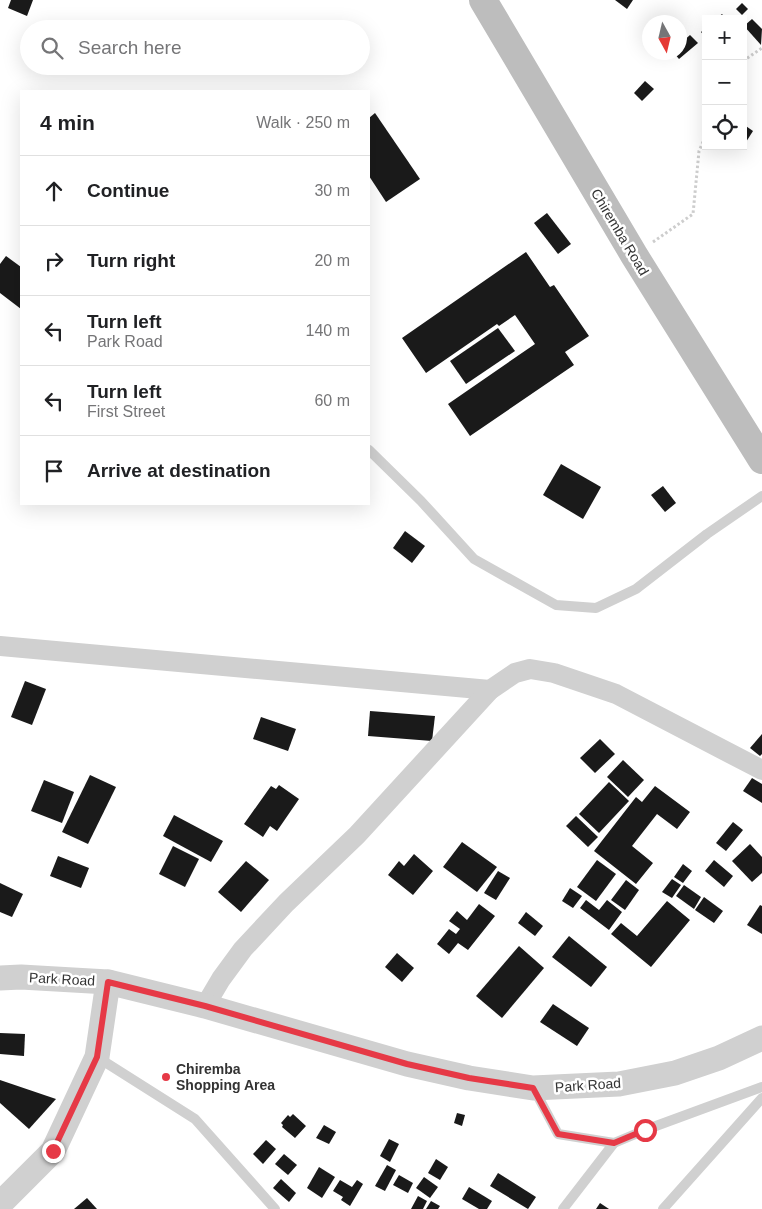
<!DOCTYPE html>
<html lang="en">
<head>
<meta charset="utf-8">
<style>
	:root { --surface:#fff; --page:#f6f6f6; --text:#202124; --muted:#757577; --line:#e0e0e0 }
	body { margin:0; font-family:Helvetica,sans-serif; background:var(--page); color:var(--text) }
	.controls { position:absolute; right:15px; top:15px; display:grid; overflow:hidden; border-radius:0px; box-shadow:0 5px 20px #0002 }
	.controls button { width:45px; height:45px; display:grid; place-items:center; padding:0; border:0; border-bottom:1px solid var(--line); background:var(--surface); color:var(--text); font:25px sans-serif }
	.compass { position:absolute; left:642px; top:15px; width:45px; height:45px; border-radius:50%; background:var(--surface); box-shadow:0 5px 20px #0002; rotate:172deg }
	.stop { position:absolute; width:15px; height:15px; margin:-11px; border:4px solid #e63946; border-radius:50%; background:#fff }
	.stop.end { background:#e63946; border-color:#fff; box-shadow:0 1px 5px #0008 }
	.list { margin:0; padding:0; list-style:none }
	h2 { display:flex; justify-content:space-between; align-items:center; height:65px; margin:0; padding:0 20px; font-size:21px }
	h2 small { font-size:16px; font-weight:400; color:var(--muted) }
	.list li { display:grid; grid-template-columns:32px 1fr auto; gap:15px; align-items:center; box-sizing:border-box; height:70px; padding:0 20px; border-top:1px solid var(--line) }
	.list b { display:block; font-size:19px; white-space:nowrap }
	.list p { margin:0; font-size:16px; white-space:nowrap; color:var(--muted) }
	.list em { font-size:16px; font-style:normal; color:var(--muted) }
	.icon { flex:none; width:28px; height:28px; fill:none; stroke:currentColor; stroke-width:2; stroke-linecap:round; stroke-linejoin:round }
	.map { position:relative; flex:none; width:762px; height:1209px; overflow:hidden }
	.search { position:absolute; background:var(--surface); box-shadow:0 5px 20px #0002; left:20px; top:20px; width:350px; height:55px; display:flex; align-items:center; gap:12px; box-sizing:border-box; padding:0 18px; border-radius:28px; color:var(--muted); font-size:19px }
	.panel { position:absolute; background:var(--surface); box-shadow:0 5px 20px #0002; left:20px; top:90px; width:350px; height:415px; border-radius:0px }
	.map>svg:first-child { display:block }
	.building { fill:#1a1a1a }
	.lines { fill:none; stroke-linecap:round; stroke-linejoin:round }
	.path { stroke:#cdcdcd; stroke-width:3; stroke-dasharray:2.5 2.5; stroke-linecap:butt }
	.service { stroke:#d0d0d0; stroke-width:10 }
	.minor { stroke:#d0d0d0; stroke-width:20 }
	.tertiary { stroke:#d0d0d0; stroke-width:25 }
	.secondary { stroke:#bdbdbd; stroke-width:28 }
	.route { stroke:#e63946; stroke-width:6 }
	.poi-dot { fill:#e63946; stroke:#fff; stroke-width:2 }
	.labels { text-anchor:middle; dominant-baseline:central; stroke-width:5; stroke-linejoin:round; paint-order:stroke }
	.street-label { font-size:14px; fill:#333; stroke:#fff }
	.poi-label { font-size:14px; font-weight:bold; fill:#333; stroke:#fff; text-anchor:start }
</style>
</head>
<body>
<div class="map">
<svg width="762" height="1209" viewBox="0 0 762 1209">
	<rect width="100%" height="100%" fill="#fff"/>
	<g class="building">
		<path d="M 11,0 L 33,0 L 27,16 L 8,8 Z"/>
		<path d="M 615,0 L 633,0 L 627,9 Z"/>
		<path d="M 742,3 L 748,9 L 742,15 L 736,9 Z"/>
		<path d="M 722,14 L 726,19 L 716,19 Z"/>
		<path d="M 752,19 L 762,29 L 761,45 L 744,26 Z"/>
		<path d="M 706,28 L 706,38 L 701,32 Z"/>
		<path d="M 690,35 L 698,43 L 679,59 L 673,52 L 680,52 L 680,44 Z"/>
		<path d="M 645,81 L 654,89 L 642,101 L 634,93 Z"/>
		<path d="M 375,113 L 420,179 L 386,202 L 369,176 L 369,118 Z"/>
		<path d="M 743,124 L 753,131 L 746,142 L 743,141 Z"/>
		<path d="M 547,213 L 571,244 L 558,254 L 534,223 Z"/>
		<path d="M 526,252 L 550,287 L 554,285 L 589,336 L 565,352 L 574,365 L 470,436 L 448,404 L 535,344 L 515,315 L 499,326 L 497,324 L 426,373 L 402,338 Z"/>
		<path d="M 6,256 L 21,267 L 21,309 L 0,293 L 0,264 Z"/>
		<path d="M 498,328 L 515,351 L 466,384 L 450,361 Z"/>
		<path d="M 561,464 L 601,487 L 583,519 L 543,495 Z"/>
		<path d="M 663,486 L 676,503 L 665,512 L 651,495 Z"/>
		<path d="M 405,531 L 425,546 L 412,563 L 393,548 Z"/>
		<path d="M 25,681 L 46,689 L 32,725 L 11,717 Z"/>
		<path d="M 370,711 L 435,716 L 432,741 L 368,736 Z"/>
		<path d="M 261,717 L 296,729 L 288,751 L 253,739 Z"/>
		<path d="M 762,734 L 762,754 L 760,756 L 750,748 Z"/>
		<path d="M 600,739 L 615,754 L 595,773 L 580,758 Z"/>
		<path d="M 623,760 L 644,780 L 628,797 L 607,777 Z"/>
		<path d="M 90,775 L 116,787 L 88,844 L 62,832 Z"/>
		<path d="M 752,778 L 762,784 L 762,803 L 743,791 Z"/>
		<path d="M 44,780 L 74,792 L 62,823 L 31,811 Z"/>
		<path d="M 609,782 L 629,801 L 599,833 L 579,814 Z"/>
		<path d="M 279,785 L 299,799 L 277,831 L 270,826 L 263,837 L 244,824 L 271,786 L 276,789 Z"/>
		<path d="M 655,786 L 690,812 L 677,829 L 657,814 L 632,846 L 653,863 L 636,884 L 594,851 L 636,797 L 642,802 Z"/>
		<path d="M 174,815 L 223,841 L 211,862 L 163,836 Z"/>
		<path d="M 576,816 L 598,837 L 588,847 L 566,826 Z"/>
		<path d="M 733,822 L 743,830 L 726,851 L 716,843 Z"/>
		<path d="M 462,842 L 497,867 L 477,892 L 443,867 Z"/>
		<path d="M 750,844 L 762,857 L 762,873 L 752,882 L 732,861 Z"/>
		<path d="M 173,846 L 199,859 L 185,887 L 159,874 Z"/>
		<path d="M 414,854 L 433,871 L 413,895 L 388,875 L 399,861 L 404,866 Z"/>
		<path d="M 58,856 L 89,868 L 81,888 L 50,876 Z"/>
		<path d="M 597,860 L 616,874 L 596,901 L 577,887 Z"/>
		<path d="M 714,860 L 733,876 L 724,887 L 705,871 Z"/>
		<path d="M 246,861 L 269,880 L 241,912 L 218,892 Z"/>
		<path d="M 683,864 L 692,871 L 683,883 L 674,877 Z"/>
		<path d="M 498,871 L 510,878 L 496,900 L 484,893 Z"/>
		<path d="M 672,879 L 681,885 L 672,898 L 662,892 Z"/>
		<path d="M 626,880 L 639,890 L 625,910 L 611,900 Z"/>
		<path d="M 0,883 L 23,894 L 12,917 L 0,912 Z"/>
		<path d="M 684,885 L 701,897 L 694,909 L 676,896 Z"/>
		<path d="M 570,888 L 582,896 L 573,908 L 562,901 Z"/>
		<path d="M 704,897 L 723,911 L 714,923 L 695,910 Z"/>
		<path d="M 586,900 L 599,910 L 607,900 L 622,912 L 609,930 L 580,908 Z"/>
		<path d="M 667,901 L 690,920 L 651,967 L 611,934 L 621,923 L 637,936 Z"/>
		<path d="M 479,904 L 495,916 L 468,950 L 458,943 L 449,954 L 437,944 L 449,929 L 456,934 L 460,929 L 449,921 L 457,911 L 467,920 Z"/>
		<path d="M 760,905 L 762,906 L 762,934 L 747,925 Z"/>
		<path d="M 526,912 L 543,926 L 535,936 L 518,923 Z"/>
		<path d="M 569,936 L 607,967 L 591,987 L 552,957 Z"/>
		<path d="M 519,946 L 544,968 L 502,1018 L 476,996 Z"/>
		<path d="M 397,953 L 414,968 L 402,982 L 385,967 Z"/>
		<path d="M 553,1004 L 589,1028 L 577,1046 L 540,1022 Z"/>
		<path d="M 0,1033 L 25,1034 L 24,1056 L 0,1054 Z"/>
		<path d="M 0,1080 L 56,1099 L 29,1129 L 0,1103 Z"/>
		<path d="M 457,1113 L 465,1115 L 462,1126 L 454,1123 Z"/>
		<path d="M 293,1114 L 306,1126 L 295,1138 L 282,1127 L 283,1125 L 281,1123 L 288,1115 L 290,1117 Z"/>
		<path d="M 324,1125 L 336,1132 L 329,1144 L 316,1138 Z"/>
		<path d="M 389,1139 L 399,1144 L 390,1162 L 380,1156 Z"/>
		<path d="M 266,1140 L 276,1149 L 263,1164 L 253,1154 Z"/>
		<path d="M 284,1154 L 297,1165 L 288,1175 L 275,1164 Z"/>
		<path d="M 436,1159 L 448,1167 L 440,1180 L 428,1173 Z"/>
		<path d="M 387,1165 L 396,1170 L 385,1191 L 375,1186 Z"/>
		<path d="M 319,1167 L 335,1177 L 322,1198 L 307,1188 Z"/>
		<path d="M 498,1173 L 536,1197 L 528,1209 L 490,1186 Z"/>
		<path d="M 399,1175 L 413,1183 L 408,1193 L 393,1185 Z"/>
		<path d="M 424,1177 L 438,1187 L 430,1198 L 416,1188 Z"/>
		<path d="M 281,1179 L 296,1193 L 289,1202 L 273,1188 Z"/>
		<path d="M 340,1180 L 352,1187 L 357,1180 L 363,1184 L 350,1206 L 341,1200 L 343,1197 L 333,1191 Z"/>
		<path d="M 469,1187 L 492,1201 L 487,1209 L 479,1209 L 462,1199 Z"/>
		<path d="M 418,1196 L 427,1201 L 423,1209 L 411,1209 Z"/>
		<path d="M 87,1198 L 97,1209 L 74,1209 Z"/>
		<path d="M 431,1201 L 440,1206 L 438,1209 L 426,1209 Z"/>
		<path d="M 600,1203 L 609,1209 L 596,1209 Z"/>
	</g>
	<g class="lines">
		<g class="path">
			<path d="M 743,61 L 762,48"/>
			<path d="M 653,242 L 693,214 L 699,151 L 706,135"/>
		</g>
		<g class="service">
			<path d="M 369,450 L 421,501 L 474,559 L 556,605 L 596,608 L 636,589 L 707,534 L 762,496"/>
			<path d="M 97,1057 L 195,1119 L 275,1209"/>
			<path d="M 534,1089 L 558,1134 L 614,1143 L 563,1209"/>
			<path d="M 614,1143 L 645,1130 L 762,1087"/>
			<path d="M 663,1209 L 762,1098"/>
		</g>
		<g class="minor">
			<path d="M 0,646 L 490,690"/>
			<path d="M 205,1006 L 221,979 L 243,949 L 286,903 L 357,835 L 490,690 L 515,673 L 530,669 L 554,673 L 616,694 L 762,770"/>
		</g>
		<g class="tertiary">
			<path d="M 0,978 L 21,977 L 108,982 L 205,1006 L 407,1064 L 469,1078 L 533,1088 L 619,1084 L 675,1073 L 719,1058 L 762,1038"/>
			<path d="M 0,1204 L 53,1151 L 97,1057 L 108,982"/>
		</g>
		<path class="secondary" d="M 483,0 L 634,255 L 762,460"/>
	</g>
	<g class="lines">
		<path class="route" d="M 53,1151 L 97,1057 L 108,982 L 205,1006 L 407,1064 L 469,1078 L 533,1088 L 558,1134 L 614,1143 L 645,1130"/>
	</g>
	<circle class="poi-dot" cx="166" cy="1077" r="5"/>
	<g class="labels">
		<g class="street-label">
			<text transform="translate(620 232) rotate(59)">Chiremba Road</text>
			<text transform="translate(62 979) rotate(3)">Park Road</text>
			<text transform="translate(588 1085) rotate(-4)">Park Road</text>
		</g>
		<g class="poi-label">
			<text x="176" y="1069">Chiremba<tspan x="176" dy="16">Shopping Area</tspan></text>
		</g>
	</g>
</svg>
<div class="controls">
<button>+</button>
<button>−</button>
<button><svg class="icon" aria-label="locate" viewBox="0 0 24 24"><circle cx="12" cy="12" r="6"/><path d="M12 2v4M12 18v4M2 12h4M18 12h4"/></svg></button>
</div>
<svg class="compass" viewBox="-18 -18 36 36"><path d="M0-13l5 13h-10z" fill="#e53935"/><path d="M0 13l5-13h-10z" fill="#757577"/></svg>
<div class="stop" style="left:645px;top:1130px"></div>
<div class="stop end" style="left:53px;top:1151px"></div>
<div class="search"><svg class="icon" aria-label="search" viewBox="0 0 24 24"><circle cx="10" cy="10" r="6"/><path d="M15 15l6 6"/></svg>Search here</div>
<section class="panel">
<h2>4 min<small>Walk · 250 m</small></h2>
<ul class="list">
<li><svg class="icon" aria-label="ahead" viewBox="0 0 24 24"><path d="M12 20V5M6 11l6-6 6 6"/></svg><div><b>Continue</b></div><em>30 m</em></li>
<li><svg class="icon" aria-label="right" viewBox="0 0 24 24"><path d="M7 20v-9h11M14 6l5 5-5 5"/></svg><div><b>Turn right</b></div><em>20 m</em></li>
<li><svg class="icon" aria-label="left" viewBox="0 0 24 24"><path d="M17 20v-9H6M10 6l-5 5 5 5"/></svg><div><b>Turn left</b><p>Park Road</p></div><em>140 m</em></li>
<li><svg class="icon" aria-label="left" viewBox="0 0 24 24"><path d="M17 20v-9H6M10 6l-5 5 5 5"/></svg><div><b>Turn left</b><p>First Street</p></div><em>60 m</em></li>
<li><svg class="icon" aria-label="arrive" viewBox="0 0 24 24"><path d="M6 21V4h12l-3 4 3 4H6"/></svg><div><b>Arrive at destination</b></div></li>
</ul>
</section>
</div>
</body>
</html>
